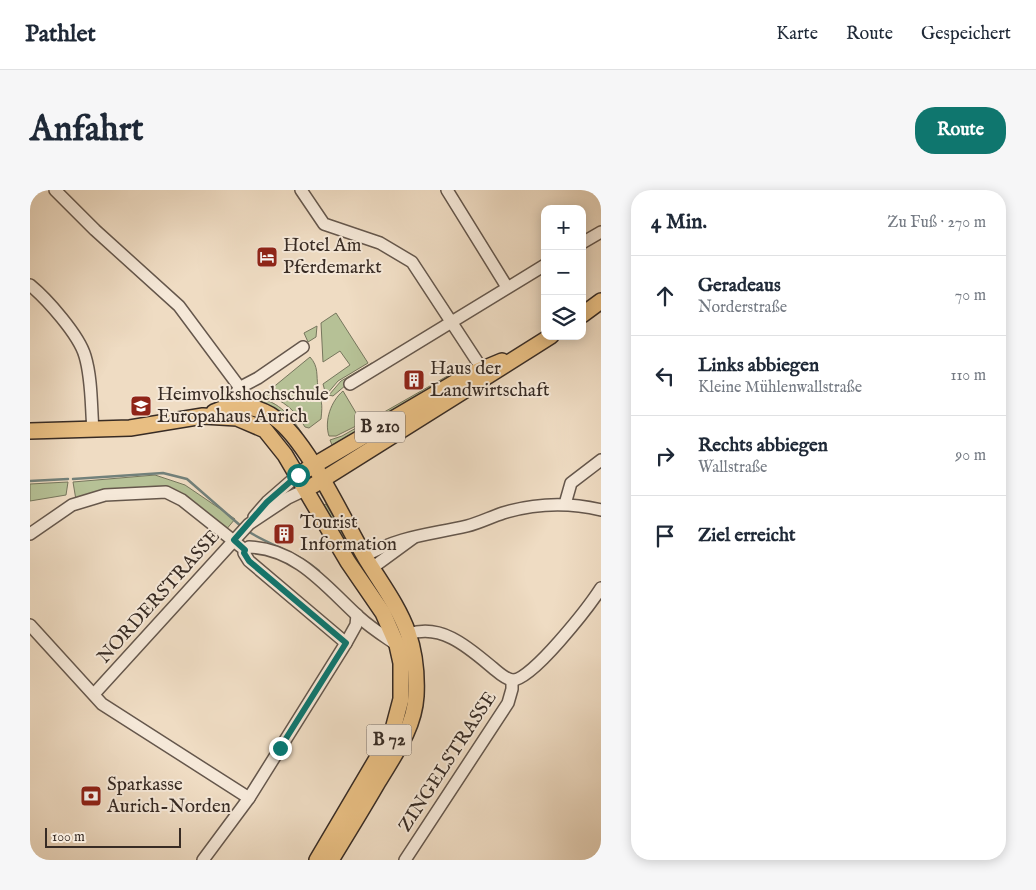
<!DOCTYPE html>
<html lang="de">
<head>
<meta charset="utf-8">
<style>
	:root { --surface:#fff; --page:#f6f6f7; --text:#1f2937; --muted:#747a83; --line:#e0e1e3; --accent:#0f766e }
	body { margin:0; font-family:"IM FELL English",serif; background:var(--page); color:var(--text) }
	.controls { position:absolute; right:15px; top:15px; display:grid; overflow:hidden; border-radius:10px; box-shadow:0 2px 12px #0003 }
	.controls button { width:45px; height:45px; display:grid; place-items:center; padding:0; border:0; border-bottom:1px solid var(--line); background:var(--surface); color:var(--text); font:25px sans-serif }
	.scale { position:absolute; left:15px; bottom:12px; width:136px; box-sizing:border-box; padding-left:5px; border:2px solid #372b24; border-top:0; font-size:14px; line-height:18px; white-space:nowrap; color:#372b24; -webkit-text-stroke:4px #f5e8d8; paint-order:stroke }
	.stop { position:absolute; width:15px; height:15px; margin:-11px; border:4px solid #0f766e; border-radius:50%; background:#fff }
	.stop.end { background:#0f766e; border-color:#fff; box-shadow:0 1px 5px #0008 }
	.list { margin:0; padding:0; list-style:none }
	h2 { display:flex; justify-content:space-between; align-items:center; height:65px; margin:0; padding:0 20px; font-size:21px }
	h2 small { font-size:16px; font-weight:400; color:var(--muted) }
	.list li { display:grid; grid-template-columns:32px 1fr auto; gap:15px; align-items:center; box-sizing:border-box; height:80px; padding:0 20px; border-top:1px solid var(--line) }
	.list b { display:block; font-size:19px; white-space:nowrap }
	.list p { margin:0; font-size:16px; white-space:nowrap; color:var(--muted) }
	.list em { font-size:16px; font-style:normal; color:var(--muted) }
	.icon { flex:none; width:28px; height:28px; fill:none; stroke:currentColor; stroke-width:2; stroke-linecap:round; stroke-linejoin:round }
	.map { position:relative; flex:none; width:571px; height:670px; overflow:hidden; border-radius:20px }
	header { display:flex; align-items:center; gap:30px; box-sizing:border-box; height:70px; padding:0 25px; background:var(--surface); border-bottom:1px solid var(--line) }
	header strong { font-size:24px }
	nav { display:flex; gap:28px; margin-inline-start:auto; font-size:18px }
	.intro { display:flex; align-items:center; justify-content:space-between; box-sizing:border-box; height:120px; padding:0 30px }
	h1 { margin:0; font-size:35px }
	.button { padding:12px 22px; border-radius:20px; background:var(--accent); color:#fff; font-size:18px; font-weight:700 }
	main { display:flex; gap:30px; padding:0 30px }
	aside { flex:1; background:var(--surface); border-radius:20px; box-shadow:0 2px 12px #0003 }
	.map>svg:first-child { display:block }
	.green { fill:#b6c196; stroke:#76765d }
	.lines { fill:none; stroke-linecap:round; stroke-linejoin:round }
	.stream { stroke:#72817b; stroke-width:2.5 }
	.minor-casing { stroke:#65574c; stroke-width:14 }
	.major-casing { stroke:#372b24; stroke-width:18 }
	.minor { stroke:#f5e8d8; stroke-width:11 }
	.major { stroke:#e8be82; stroke-width:15 }
	.route { stroke:#0f766e; stroke-width:6 }
	.labels { text-anchor:middle; dominant-baseline:central; stroke-width:4; stroke-linejoin:round; paint-order:stroke }
	.shield { fill:#f5e8d8; stroke:#70645a; stroke-width:1 }
	.shield-label { font-size:18px; font-weight:bold; fill:#372b24 }
	.poi-label { font-size:19px; fill:#372b24; stroke:#f5e8d8; text-anchor:start }
	.street-label { font-size:19px; fill:#372b24; stroke:#f5e8d8 }
</style>
</head>
<body>
<header>
<strong>Pathlet</strong>
<nav><a>Karte</a><a>Route</a><a>Gespeichert</a></nav>
</header>
<div class="intro"><h1>Anfahrt</h1><a class="button">Route</a></div>
<main>
<div class="map">
<svg width="571" height="670" viewBox="0 0 571 670">
	<rect width="100%" height="100%" fill="#efdcc3"/>
	<filter id="stains"><feTurbulence type="fractalNoise" baseFrequency=".004" numOctaves="4"/><feColorMatrix values="0 0 0 0 .2 0 0 0 0 .09 0 0 0 0 .02 0 0 0 .5 -.17"/></filter>
	<radialGradient id="worn" r=".72"><stop offset=".6" stop-color="#630" stop-opacity="0"/><stop offset="1" stop-color="#630" stop-opacity=".3"/></radialGradient>
	<g class="green">
		<path d="M 306,123 L 338,173 L 308,191 L 296,205 L 293,194 L 320,175 L 310,161 L 293,172 L 291,133 Z"/>
		<path d="M 287,136 L 286,147 L 278,152 L 274,143 Z"/>
		<path d="M 280,167 C 289,177 286,185 288,197 C 291,213 293,211 291,229 L 279,238 L 275,237 C 265,220 254,211 235,204 Z"/>
		<path d="M 342,173 L 303,206 L 299,205 L 311,191 Z"/>
		<path d="M 435,176 L 425,185 L 302,255 L 300,250 L 312,246 Z"/>
		<path d="M 313,201 L 332,233 L 306,246 L 299,246 C 294,231 301,211 313,201 Z"/>
		<path d="M 222,208 C 246,208 260,225 272,243 L 270,245 Z"/>
		<path d="M 125,285 L 155,295 L 205,329 L 195,341 L 151,305 L 46,310 L 43,292 Z"/>
		<path d="M 38,292 L 36,305 L 0,311 L 0,294 Z"/>
		<path d="M 296,314 L 325,365 L 324,367 L 298,323 L 291,316 Z"/>
	</g>
	<g class="lines">
		<g class="stream">
			<path d="M 43,289 L 133,283 L 157,289 L 212,337"/>
			<path d="M 0,291 L 38,289"/>
			<path d="M 216,340 C 242,357 266,361 289,381"/>
		</g>
		<g class="minor-casing">
			<g id="minor">
				<path d="M 25,0 L 65,40 L 149,116 L 225,218"/>
				<path d="M 271,0 L 294,34 L 350,53 L 382,72 L 456,185"/>
				<path d="M 417,0 L 477,97"/>
				<path d="M 552,53 L 571,42"/>
				<path d="M 0,95 C 17,109 49,145 55,166 C 62,189 61,217 63,240"/>
				<path d="M 320,194 L 515,75"/>
				<path d="M 199,217 L 209,198 L 228,188 L 273,157"/>
				<path d="M 535,314 L 541,293 L 571,270"/>
				<path d="M 224,327 L 237,312 L 268,285"/>
				<path d="M 0,344 L 42,315 L 75,305 L 136,302 L 152,310 L 215,360 L 214,363 L 219,371 L 316,453 L 326,435 L 327,425"/>
				<path d="M 215,360 L 219,357 C 268,359 296,397 329,427 C 341,438 354,446 367,455"/>
				<path d="M 335,366 C 370,346 398,345 437,336 C 449,333 461,327 473,323 C 506,313 538,312 571,320"/>
				<path d="M 342,378 L 383,348"/>
				<path d="M 0,435 L 72,514 L 219,608"/>
				<path d="M 379,444 C 412,433 439,458 463,478 C 468,482 475,489 482,490 C 501,492 560,415 571,398"/>
				<path d="M 64,504 L 219,334 L 258,308 L 277,299"/>
				<path d="M 173,670 L 219,608 L 316,453"/>
				<path d="M 375,670 L 478,513 L 482,499 L 482,490"/>
			</g>
		</g>
		<g class="major-casing">
			<g id="major">
				<path d="M 552,125 L 571,111"/>
				<path d="M 184,222 C 204,213 227,215 245,228 C 277,250 314,331 335,367 C 350,392 368,415 378,443 C 385,463 387,485 386,506 C 384,539 364,565 348,592 C 333,618 317,644 301,670"/>
				<path d="M 0,241 L 100,238 L 173,226 L 207,228 L 235,240 L 255,265 L 318,372 L 353,423 L 367,455 L 371,473 L 371,509 L 362,543 L 287,670"/>
				<path d="M 276,280 L 436,186 L 472,171"/>
				<path d="M 284,295 L 521,146"/>
			</g>
		</g>
		<use href="#minor" class="minor"/>
		<use href="#major" class="major"/>
	</g>
	<g class="lines">
		<path class="route" d="M 250,558 L 316,453 L 219,371 L 214,363 L 215,360 L 204,350 L 237,312 L 268,285"/>
	</g>
	<defs>
		<g id="hotel-square" transform="scale(1.125)"><rect x="-9" y="-9" width="18" height="18" rx="4" fill="#8f2418" stroke="#f5e8d8"/><path d="M-6-4.5h1.5V1H6V5H4.5V3h-9V5H-6ZM-4 0a1.8 1.8 0 1 1 3.6 0ZM.5 0V-2.5h3Q6-2.5 6 0Z" fill="#fff"/></g>
		<g id="building-square" transform="scale(1.125)"><rect x="-9" y="-9" width="18" height="18" rx="4" fill="#8f2418" stroke="#f5e8d8"/><path d="M-4-6H4V6H1V3H-1V6H-4ZM-2.5-4.3h1.7v1.8h-1.7ZM.8-4.3h1.7v1.8H.8ZM-2.5-1h1.7V.8h-1.7ZM.8-1h1.7V.8H.8Z" fill="#fff"/></g>
		<g id="university-square" transform="scale(1.125)"><rect x="-9" y="-9" width="18" height="18" rx="4" fill="#8f2418" stroke="#f5e8d8"/><path d="M0-5L7-2L0 1L-7-2ZM-4 1L0 2.5L4 1V4Q0 6-4 4Z" fill="#fff"/></g>
		<g id="bank-square" transform="scale(1.125)"><rect x="-9" y="-9" width="18" height="18" rx="4" fill="#8f2418" stroke="#f5e8d8"/><path d="M-6-4H6V4H-6ZM0-2.3a2.3 2.3 0 1 0 0 4.6a2.3 2.3 0 1 0 0-4.6Z" fill="#fff"/></g>
	</defs>
	<g fill-rule="evenodd">
		<use href="#hotel-square" x="237" y="67"/>
		<use href="#building-square" x="384" y="190"/>
		<use href="#university-square" x="111" y="216"/>
		<use href="#building-square" x="254" y="344"/>
		<use href="#bank-square" x="61" y="606"/>
	</g>
	<g class="labels">
		<g class="shield">
			<rect x="325" y="221.5" width="50" height="31" rx="4"/>
			<rect x="336.5" y="534.5" width="45" height="31" rx="4"/>
		</g>
		<g class="shield-label">
			<text x="350" y="237">B 210</text>
			<text x="359" y="550">B 72</text>
		</g>
		<g class="poi-label">
			<text x="253" y="56">Hotel Am<tspan x="253" dy="22">Pferdemarkt</tspan></text>
			<text x="400" y="179">Haus der<tspan x="400" dy="22">Landwirtschaft</tspan></text>
			<text x="127" y="205">Heimvolkshochschule<tspan x="127" dy="22">Europahaus Aurich</tspan></text>
			<text x="270" y="333">Tourist<tspan x="270" dy="22">Information</tspan></text>
			<text x="77" y="595">Sparkasse<tspan x="77" dy="22">Aurich-Norden</tspan></text>
		</g>
		<g class="street-label">
			<text transform="translate(129 407) rotate(-48)">NORDERSTRASSE</text>
			<text transform="translate(418 572) rotate(-57)">ZINGELSTRASSE</text>
		</g>
	</g>
	<rect width="100%" height="100%" filter="url(#stains)"/>
	<rect width="100%" height="100%" fill="url(#worn)"/>
</svg>
<div class="controls">
<button>+</button>
<button>−</button>
<button><svg class="icon" aria-label="layers" viewBox="0 0 24 24"><path d="M12 4l9 5-9 5-9-5zM3 14l9 5 9-5"/></svg></button>
</div>
<div class="scale">100 m</div>
<div class="stop" style="left:268px;top:285px"></div>
<div class="stop end" style="left:250px;top:558px"></div>
</div>
<aside>
<h2>4 Min.<small>Zu Fuß · 270 m</small></h2>
<ul class="list">
<li><svg class="icon" aria-label="ahead" viewBox="0 0 24 24"><path d="M12 20V5M6 11l6-6 6 6"/></svg><div><b>Geradeaus</b><p>Norderstraße</p></div><em>70 m</em></li>
<li><svg class="icon" aria-label="left" viewBox="0 0 24 24"><path d="M17 20v-9H6M10 6l-5 5 5 5"/></svg><div><b>Links abbiegen</b><p>Kleine Mühlenwallstraße</p></div><em>110 m</em></li>
<li><svg class="icon" aria-label="right" viewBox="0 0 24 24"><path d="M7 20v-9h11M14 6l5 5-5 5"/></svg><div><b>Rechts abbiegen</b><p>Wallstraße</p></div><em>90 m</em></li>
<li><svg class="icon" aria-label="arrive" viewBox="0 0 24 24"><path d="M6 21V4h12l-3 4 3 4H6"/></svg><div><b>Ziel erreicht</b></div></li>
</ul>
</aside>
</main>
</body>
</html>
